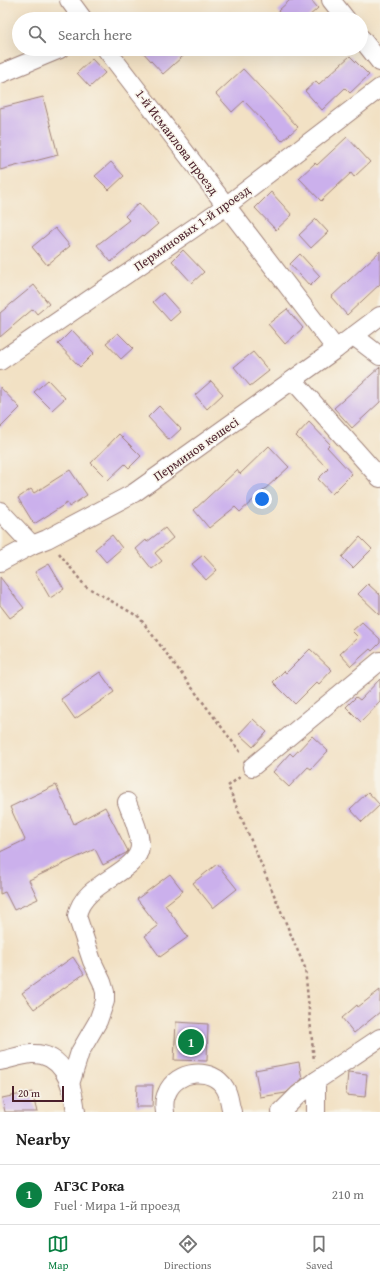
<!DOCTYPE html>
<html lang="en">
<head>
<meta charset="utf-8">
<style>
	:root { --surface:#fff; --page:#f2f2f2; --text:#222; --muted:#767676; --line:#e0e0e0; --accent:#0b8043 }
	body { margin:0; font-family:"Gentium Book Plus",serif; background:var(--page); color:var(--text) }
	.scale { position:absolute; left:12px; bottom:10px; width:52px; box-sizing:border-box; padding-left:4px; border:2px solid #4a1f2b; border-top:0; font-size:11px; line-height:14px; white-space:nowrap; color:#4a1f2b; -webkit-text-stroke:3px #f7f3e8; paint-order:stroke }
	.you { position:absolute; left:262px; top:499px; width:14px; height:14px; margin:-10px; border:3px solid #fff; border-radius:50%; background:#1a73e8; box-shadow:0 0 0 6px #1a73e833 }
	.badge { display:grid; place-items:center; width:26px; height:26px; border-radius:50%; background:var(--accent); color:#fff; font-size:13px; font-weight:700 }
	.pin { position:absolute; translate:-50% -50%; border:2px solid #fff; box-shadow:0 1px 4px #0006 }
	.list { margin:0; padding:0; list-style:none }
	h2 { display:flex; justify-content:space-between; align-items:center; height:52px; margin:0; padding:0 16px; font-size:17px }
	h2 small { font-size:13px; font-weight:400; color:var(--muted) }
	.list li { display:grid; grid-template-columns:26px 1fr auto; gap:12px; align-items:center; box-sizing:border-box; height:60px; padding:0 16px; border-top:1px solid var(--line) }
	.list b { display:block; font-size:15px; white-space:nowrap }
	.list p { margin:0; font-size:13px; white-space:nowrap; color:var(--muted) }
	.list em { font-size:13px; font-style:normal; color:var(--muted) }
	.icon { flex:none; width:22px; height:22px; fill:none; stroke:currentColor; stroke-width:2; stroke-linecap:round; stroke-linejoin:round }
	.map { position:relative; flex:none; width:380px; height:1112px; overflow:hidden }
	.search { position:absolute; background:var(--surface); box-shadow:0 4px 16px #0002; left:12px; right:12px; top:12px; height:44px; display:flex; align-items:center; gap:10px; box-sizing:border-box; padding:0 14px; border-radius:22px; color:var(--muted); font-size:15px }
	.sheet { height:112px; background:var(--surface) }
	nav { display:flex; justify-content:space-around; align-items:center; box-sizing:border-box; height:56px; border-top:1px solid var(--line); background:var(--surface); font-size:11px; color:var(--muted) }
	nav a { display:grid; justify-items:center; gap:2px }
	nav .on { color:var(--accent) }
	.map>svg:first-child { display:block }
	.building { fill:#cbb0ec }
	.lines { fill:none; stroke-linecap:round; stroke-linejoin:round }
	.minor-casing { stroke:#9e8078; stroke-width:20 }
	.path { stroke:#9e8078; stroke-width:2.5; stroke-dasharray:3 3; stroke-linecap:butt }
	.minor { stroke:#fff; stroke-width:18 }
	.labels { text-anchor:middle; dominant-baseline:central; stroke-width:3; stroke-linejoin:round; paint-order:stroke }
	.street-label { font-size:13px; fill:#4a1f2b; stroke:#f7f3e8 }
</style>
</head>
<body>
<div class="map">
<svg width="380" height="1112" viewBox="0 0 380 1112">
	<rect width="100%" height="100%" fill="#f7f3e8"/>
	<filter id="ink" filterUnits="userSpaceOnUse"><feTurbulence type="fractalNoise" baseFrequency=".025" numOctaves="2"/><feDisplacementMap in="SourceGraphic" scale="8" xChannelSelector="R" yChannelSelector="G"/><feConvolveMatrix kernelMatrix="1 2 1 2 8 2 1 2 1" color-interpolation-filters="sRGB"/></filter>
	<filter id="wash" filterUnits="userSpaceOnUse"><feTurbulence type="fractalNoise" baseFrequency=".012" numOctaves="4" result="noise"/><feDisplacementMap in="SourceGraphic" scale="16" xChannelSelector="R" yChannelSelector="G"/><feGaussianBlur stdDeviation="0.9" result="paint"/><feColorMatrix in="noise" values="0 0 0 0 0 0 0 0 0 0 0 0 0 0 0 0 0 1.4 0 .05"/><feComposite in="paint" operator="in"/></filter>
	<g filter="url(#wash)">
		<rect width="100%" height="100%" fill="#f2e1c4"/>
		<g id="blocks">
			<g class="building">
				<path d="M 290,0 L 311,0 L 318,8 L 306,19 L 285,19 L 278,11 Z"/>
				<path d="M 140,49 L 191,49 L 163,74 Z"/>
				<path d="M 350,56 L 369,75 L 350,93 L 345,88 L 322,110 L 305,91 L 316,81 L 319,84 Z"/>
				<path d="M 92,59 L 105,73 L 90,87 L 77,73 Z"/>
				<path d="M 243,69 L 298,127 L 282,141 L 244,101 L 232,112 L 216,94 Z"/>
				<path d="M 43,97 L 58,155 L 0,170 L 0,108 Z"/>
				<path d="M 347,137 L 370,162 L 354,177 L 351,173 L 321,201 L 299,178 L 315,163 L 317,165 Z"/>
				<path d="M 111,162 L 124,176 L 109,190 L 95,176 Z"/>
				<path d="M 271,192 L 292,215 L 276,230 L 255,208 Z"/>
				<path d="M 139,203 L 158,224 L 144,236 L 143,235 L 111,262 L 97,245 L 129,220 L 125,216 Z"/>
				<path d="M 316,219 L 328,232 L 311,248 L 299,235 Z"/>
				<path d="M 55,228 L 70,246 L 47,265 L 32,247 Z"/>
				<path d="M 183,250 L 204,272 L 192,283 L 172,261 Z"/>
				<path d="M 380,251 L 380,284 L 347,315 L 331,297 Z"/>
				<path d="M 300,254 L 320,276 L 310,286 L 290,264 Z"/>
				<path d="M 34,285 L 49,304 L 37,314 L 33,309 L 0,337 L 0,313 Z"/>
				<path d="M 163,293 L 180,312 L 170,321 L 153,302 Z"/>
				<path d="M 287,309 L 303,328 L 285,344 L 268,324 Z"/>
				<path d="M 72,330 L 94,353 L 80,367 L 58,344 Z"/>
				<path d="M 118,333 L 133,348 L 121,359 L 106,343 Z"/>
				<path d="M 253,352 L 269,371 L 250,386 L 234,367 Z"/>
				<path d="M 380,367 L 380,402 L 352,428 L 334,408 Z"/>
				<path d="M 48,380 L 65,398 L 52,410 L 34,392 Z"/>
				<path d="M 211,381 L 223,394 L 207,409 L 195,395 Z"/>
				<path d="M 0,387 L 20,408 L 0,428 Z"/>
				<path d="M 159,406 L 181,429 L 169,440 L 148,417 Z"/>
				<path d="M 309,422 L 330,444 L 327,447 L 352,474 L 332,494 L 318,479 L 328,469 L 296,436 Z"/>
				<path d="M 119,434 L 141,456 L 129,468 L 125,464 L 108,480 L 91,463 Z"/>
				<path d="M 269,446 L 289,467 L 240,512 L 235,507 L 209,528 L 194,510 L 237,470 L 240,474 Z"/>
				<path d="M 70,470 L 87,495 L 69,507 L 67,503 L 34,524 L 18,498 L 31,489 L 34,493 Z"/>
				<path d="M 165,528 L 173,538 L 155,553 L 162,561 L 152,569 L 136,549 L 146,540 L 147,542 Z"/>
				<path d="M 112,535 L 122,548 L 106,562 L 95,549 Z"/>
				<path d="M 360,537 L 372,549 L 353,568 L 342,557 Z"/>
				<path d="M 203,555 L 217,570 L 206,580 L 192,564 Z"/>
				<path d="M 49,564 L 64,589 L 50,598 L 35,572 Z"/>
				<path d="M 0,577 L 24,608 L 10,618 L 0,605 Z"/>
				<path d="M 368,584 L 380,595 L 380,615 L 358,594 Z"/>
				<path d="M 362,622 L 380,639 L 380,643 L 372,651 L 370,649 L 351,666 L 340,654 L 358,637 L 352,631 Z"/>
				<path d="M 310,649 L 332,670 L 319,684 L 317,682 L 295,704 L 273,682 L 284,671 L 286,673 Z"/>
				<path d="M 100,672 L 114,692 L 75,719 L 61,699 Z"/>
				<path d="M 380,679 L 380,702 L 361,722 L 346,707 L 356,697 L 360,700 Z"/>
				<path d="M 253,719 L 267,732 L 253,747 L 239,734 Z"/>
				<path d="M 312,736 L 328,751 L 311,769 L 308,767 L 289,787 L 273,772 L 290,753 L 293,756 Z"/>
				<path d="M 56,785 L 74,824 L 105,807 L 128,851 L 126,853 L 103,865 L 95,849 L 29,880 L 38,899 L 14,910 L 5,892 L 0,894 L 0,852 L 25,840 L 10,807 Z"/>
				<path d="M 368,792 L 380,805 L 362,822 L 350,809 Z"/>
				<path d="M 217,864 L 237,889 L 213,908 L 193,883 Z"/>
				<path d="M 170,874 L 183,891 L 165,905 L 188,937 L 160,957 L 145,936 L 158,926 L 137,899 Z"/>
				<path d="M 73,957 L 84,974 L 34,1009 L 22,993 Z"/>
				<path d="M 380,990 L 380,1012 L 354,1033 L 342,1018 L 357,1005 L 358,1007 Z"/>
				<path d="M 176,1022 L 208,1024 L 207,1061 L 174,1060 Z"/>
				<path d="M 299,1062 L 302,1079 L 286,1093 L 260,1097 L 255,1070 Z"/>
				<path d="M 348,1072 L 367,1074 L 365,1097 L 346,1095 Z"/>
				<path d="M 137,1085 L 153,1085 L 152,1107 L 136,1107 Z"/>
				<path d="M 32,1092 L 37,1112 L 5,1112 L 2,1098 Z"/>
			</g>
		</g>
	</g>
	<g filter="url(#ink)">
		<use href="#blocks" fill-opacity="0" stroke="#9e8078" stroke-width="1"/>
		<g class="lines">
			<g class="minor-casing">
				<g id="minor">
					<path d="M 69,0 L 83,19"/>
					<path d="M 331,0 L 346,19"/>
					<path d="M 361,38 L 380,62"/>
					<path d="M 106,49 L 336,349"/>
					<path d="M 0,74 L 60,49"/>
					<path d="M 354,336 L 380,356"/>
					<path d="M 0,361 L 226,206 L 380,88"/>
					<path d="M 293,380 L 380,478"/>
					<path d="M 0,511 L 32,545"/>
					<path d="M 0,562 L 32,545 L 47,539 L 134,493 L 336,349 L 380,316"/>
					<path d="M 252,767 L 380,661"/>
					<path d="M 0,1061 C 10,1059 21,1055 31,1054 C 64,1052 73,1086 76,1112"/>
					<path d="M 70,1084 L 80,1052 L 98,1021 L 105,1001 L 105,992 L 102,982 L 92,961 L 77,916 C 82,882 139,873 140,846 C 140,831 132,816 127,802"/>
					<path d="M 165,1112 C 164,1106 164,1099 167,1093 C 176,1070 212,1066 225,1088 C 230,1096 229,1104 232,1112"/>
					<path d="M 281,1112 L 298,1095 L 316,1081"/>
					<path d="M 316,1112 L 316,1081 L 380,1038"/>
				</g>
			</g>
			<g class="path">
				<path d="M 59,553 L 85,586 L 139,617 L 241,753"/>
				<path d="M 240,777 L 228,786 L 305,968 L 314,1061"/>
			</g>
			<use href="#minor" class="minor"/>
		</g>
	</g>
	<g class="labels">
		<g class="street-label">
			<text transform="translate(177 142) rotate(53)">1-й Исмаилова проезд</text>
			<text transform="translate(192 228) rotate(-35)">Перминовых 1-й проезд</text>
			<text transform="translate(196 449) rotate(-35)">Перминов көшесі</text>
		</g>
	</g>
</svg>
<div class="scale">20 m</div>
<div class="you"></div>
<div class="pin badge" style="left:191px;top:1042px">1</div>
<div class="search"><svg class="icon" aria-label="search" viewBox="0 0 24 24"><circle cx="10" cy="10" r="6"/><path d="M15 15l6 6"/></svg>Search here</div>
</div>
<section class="sheet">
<h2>Nearby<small></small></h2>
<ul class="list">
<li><span class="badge">1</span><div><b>АГЗС Рока</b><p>Fuel · Мира 1-й проезд</p></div><em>210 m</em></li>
</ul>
</section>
<nav>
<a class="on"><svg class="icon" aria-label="map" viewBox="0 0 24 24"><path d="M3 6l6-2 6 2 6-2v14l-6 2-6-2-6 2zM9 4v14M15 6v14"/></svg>Map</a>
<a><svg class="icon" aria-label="directions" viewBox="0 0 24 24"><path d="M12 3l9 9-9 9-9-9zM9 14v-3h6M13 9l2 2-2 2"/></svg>Directions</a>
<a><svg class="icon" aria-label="saved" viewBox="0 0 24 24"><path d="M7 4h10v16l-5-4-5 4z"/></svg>Saved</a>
</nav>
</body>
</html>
